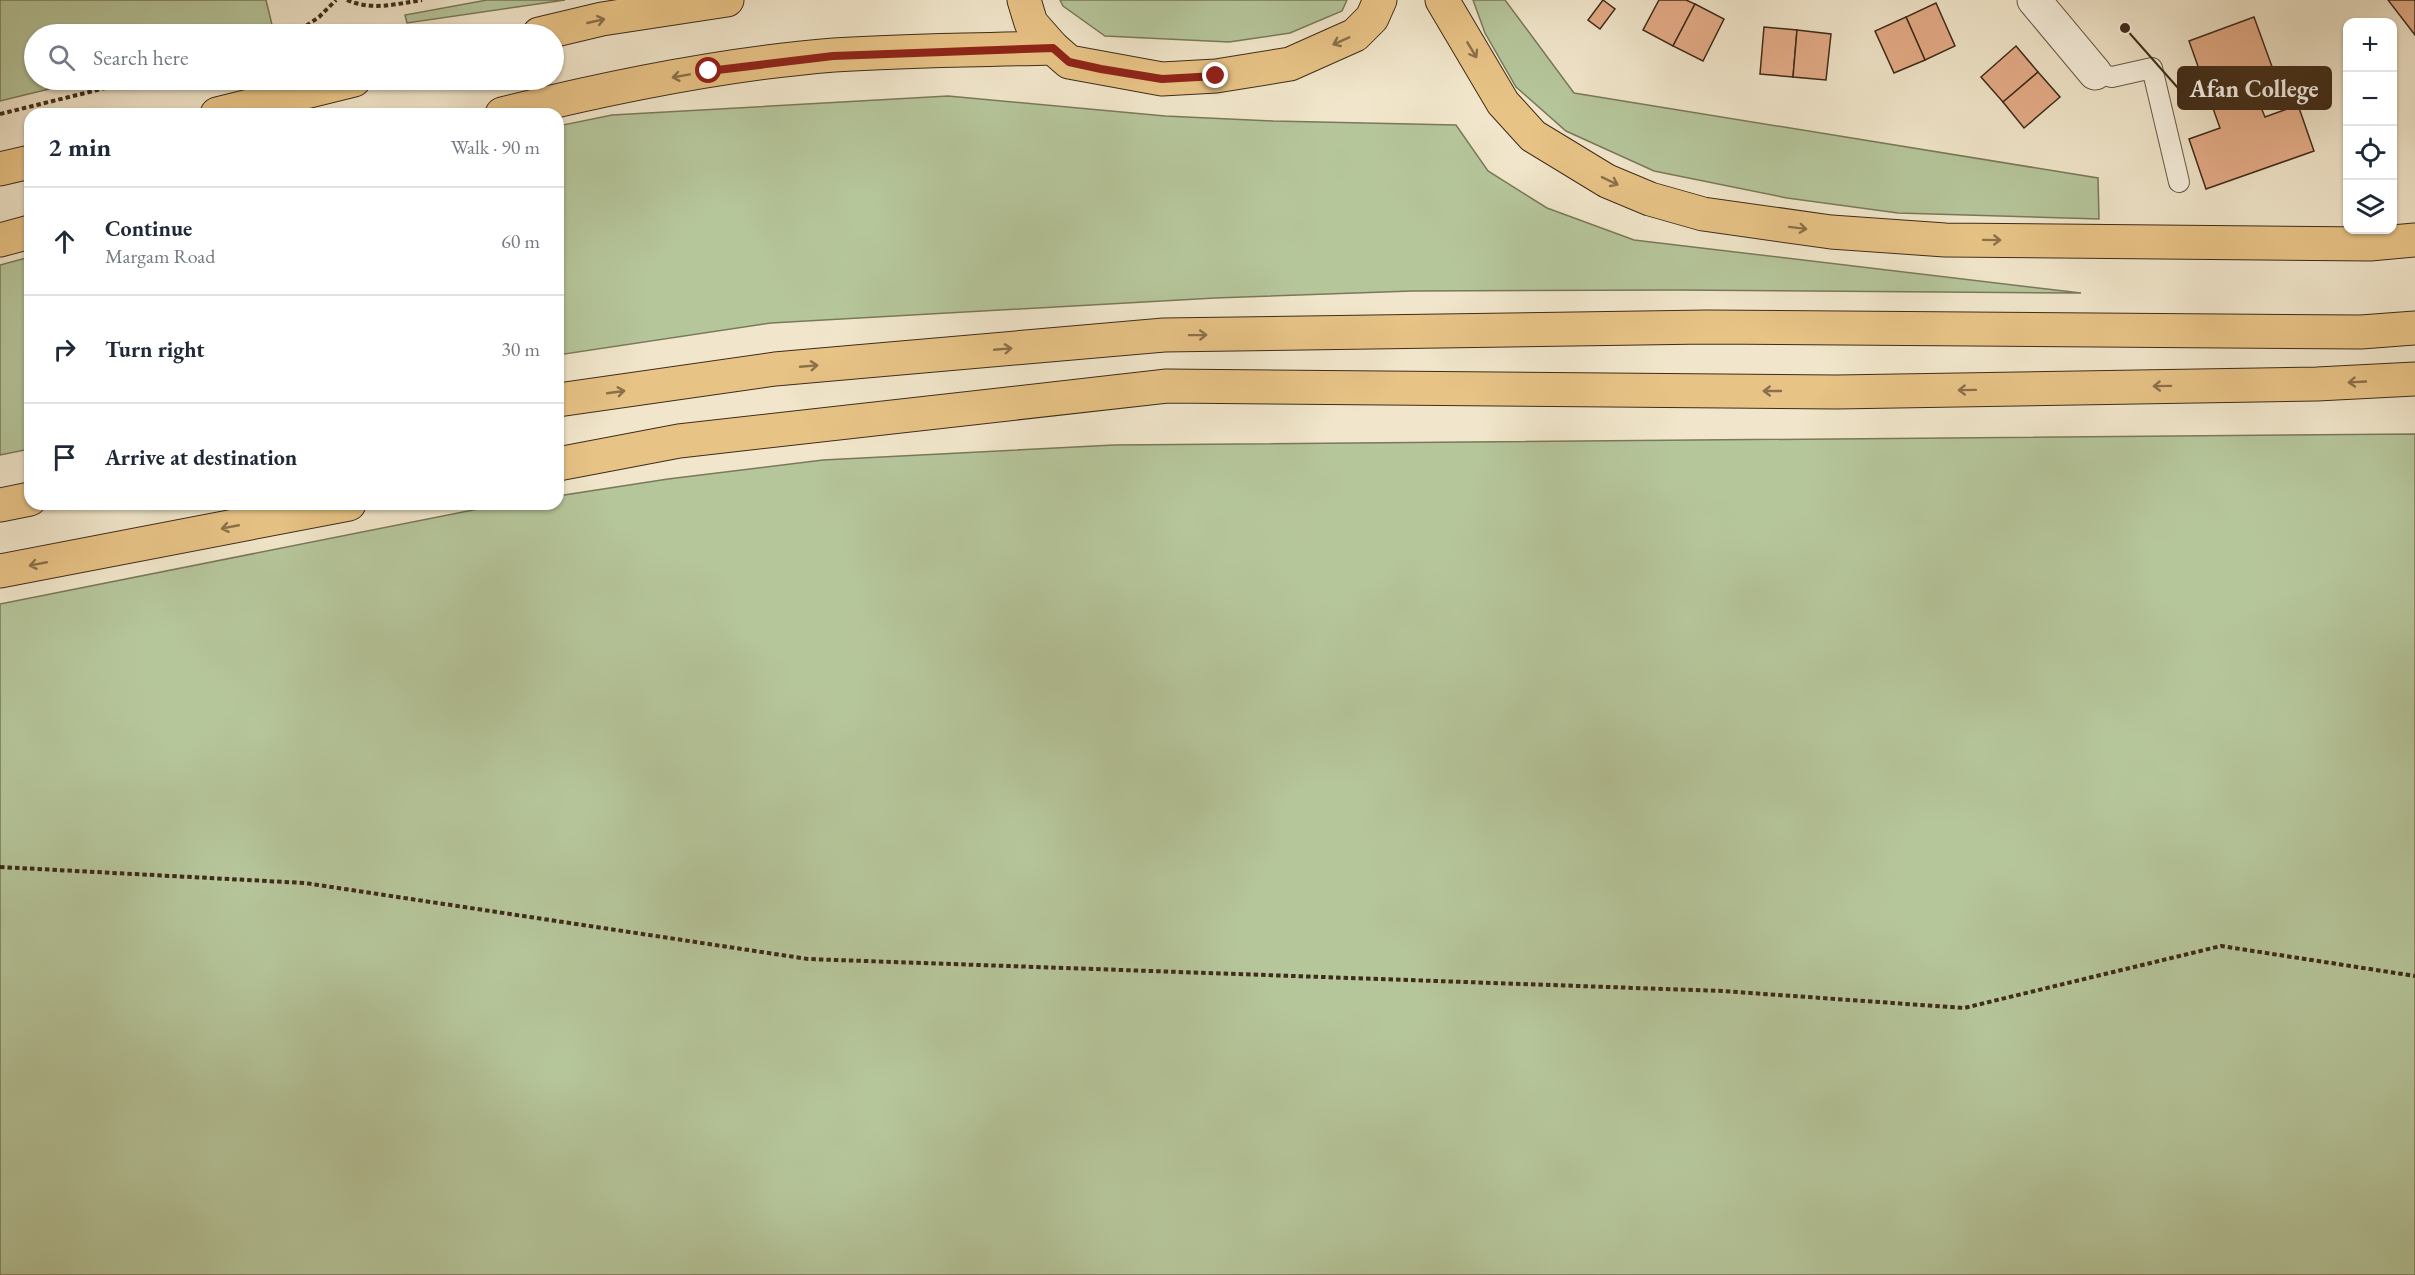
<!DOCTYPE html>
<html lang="en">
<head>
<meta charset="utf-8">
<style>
	:root { --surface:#fff; --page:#f6f6f7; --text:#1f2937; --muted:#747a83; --line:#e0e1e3 }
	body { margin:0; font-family:"EB Garamond",serif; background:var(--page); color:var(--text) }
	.controls { position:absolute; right:18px; top:18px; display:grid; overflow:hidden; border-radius:12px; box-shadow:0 2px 4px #0004 }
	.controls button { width:54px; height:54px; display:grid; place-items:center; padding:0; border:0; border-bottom:2px solid var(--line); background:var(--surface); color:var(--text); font:30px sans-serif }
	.stop { position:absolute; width:18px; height:18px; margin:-14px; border:4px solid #8f2418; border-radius:50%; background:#fff }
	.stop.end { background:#8f2418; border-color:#fff; box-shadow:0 2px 6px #0008 }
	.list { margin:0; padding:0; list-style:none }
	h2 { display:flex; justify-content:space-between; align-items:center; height:78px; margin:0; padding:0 24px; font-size:26px }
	h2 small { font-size:20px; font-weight:400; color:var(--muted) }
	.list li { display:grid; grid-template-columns:39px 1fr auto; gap:18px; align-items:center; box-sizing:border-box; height:108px; padding:0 24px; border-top:2px solid var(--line) }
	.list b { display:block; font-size:22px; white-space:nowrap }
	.list p { margin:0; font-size:20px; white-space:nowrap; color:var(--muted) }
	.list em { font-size:20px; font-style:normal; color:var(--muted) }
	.icon { flex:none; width:33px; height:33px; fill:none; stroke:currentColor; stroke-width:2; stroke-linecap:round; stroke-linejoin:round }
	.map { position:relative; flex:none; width:2415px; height:1275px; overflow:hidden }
	.search { position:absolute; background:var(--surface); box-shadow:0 2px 4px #0004; left:24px; top:24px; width:540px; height:66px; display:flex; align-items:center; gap:15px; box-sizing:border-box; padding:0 21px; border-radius:33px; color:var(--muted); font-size:22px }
	.panel { position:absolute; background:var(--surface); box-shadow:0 2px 4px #0004; left:24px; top:108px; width:540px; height:402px; border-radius:18px }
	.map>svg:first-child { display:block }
	.green { fill:#b6c69b; stroke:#7a795a; stroke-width:1.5 }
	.building { fill:#e4ac88; stroke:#3f2c1a; stroke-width:1.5 }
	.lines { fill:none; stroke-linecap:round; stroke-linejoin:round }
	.lane-casing { stroke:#6c5a46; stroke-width:22 }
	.street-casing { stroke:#6c5a46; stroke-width:35 }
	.primary-casing { stroke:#3f2c1a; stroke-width:35 }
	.highway-casing { stroke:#3f2c1a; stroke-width:35 }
	.path { stroke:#3f2c1a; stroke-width:4; stroke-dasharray:4.5 3; stroke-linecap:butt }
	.lane { stroke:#f6efdd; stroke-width:20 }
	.street { stroke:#f6efdd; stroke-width:33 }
	.primary { stroke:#e8c386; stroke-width:33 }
	.highway { stroke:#e8c386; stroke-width:33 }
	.oneway { stroke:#8b704b }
	.route { stroke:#8f2418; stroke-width:8 }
	.leader { fill:none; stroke:#3f2c1a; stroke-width:2 }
	.callout-dot { fill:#3f2c1a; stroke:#f6efdd; stroke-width:2 }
	.callout { fill:#3f2c1a; stroke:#3f2c1a; stroke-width:2 }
	.callout-label { font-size:24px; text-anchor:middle; font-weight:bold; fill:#fff }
</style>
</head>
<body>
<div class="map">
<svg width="2415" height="1275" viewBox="0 0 2415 1275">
	<rect width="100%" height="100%" fill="#f1e6cb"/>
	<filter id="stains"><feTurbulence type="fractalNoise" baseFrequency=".00333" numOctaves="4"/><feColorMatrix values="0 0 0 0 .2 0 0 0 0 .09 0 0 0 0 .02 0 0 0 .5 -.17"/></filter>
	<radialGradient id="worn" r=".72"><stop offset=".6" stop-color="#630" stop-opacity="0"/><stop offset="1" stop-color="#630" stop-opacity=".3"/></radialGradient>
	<g class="green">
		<path d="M 0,0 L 266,0 L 274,33 L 34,34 L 34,80 L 86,80 L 0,101 Z"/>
		<path d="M 487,0 L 565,0 L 407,23 L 405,15 Z"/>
		<path d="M 1060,0 L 1347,0 L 1342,11 L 1290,33 L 1229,42 L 1105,36 L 1063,6 Z"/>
		<path d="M 1473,0 L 1505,0 L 1574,93 L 2098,178 L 2099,219 L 1898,213 L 1787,198 L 1654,171 L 1566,131 L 1516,87 L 1485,33 Z"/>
		<path d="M 948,96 L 1165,116 L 1273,121 L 1456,125 L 1488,171 L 1547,208 L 1634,240 L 2081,293 L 1675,290 L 1412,291 L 1215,298 L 771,323 L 558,355 L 558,126 L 612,115 Z"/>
		<path d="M 30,257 L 30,449 L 0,455 L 0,265 Z"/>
		<path d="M 2415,434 L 2415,1275 L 0,1275 L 0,604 L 478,509 L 509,504 L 558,504 L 558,496 L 668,479 L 823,460 L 1114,445 Z"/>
	</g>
	<g class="building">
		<path d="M 1603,0 L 1615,9 L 1600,29 L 1588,20 Z"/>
		<path d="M 1659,0 L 1686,0 L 1695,4 L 1673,46 L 1643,30 Z"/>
		<path d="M 2388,0 L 2415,0 L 2415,35 Z"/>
		<path d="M 1936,3 L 1955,46 L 1925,60 L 1906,17 Z"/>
		<path d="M 1695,4 L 1724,19 L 1703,61 L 1673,46 Z"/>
		<path d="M 1906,17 L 1925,60 L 1894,73 L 1875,31 Z"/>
		<path d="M 2254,17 L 2283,97 L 2260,105 L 2265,117 L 2298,105 L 2314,151 L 2206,189 L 2189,139 L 2220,128 L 2189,41 Z"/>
		<path d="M 1764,27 L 1797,30 L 1793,77 L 1760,74 Z"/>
		<path d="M 1797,30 L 1831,34 L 1826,80 L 1793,77 Z"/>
		<path d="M 2016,46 L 2038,72 L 2003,102 L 1981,77 Z"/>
		<path d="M 2038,72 L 2060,97 L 2024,128 L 2003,102 Z"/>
	</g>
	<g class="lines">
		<g class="lane-casing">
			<path id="lane" d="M 2095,73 L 2112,77 L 2152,68 L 2179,182"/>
		</g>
		<g class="street-casing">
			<path id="street" d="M 2034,0 L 2095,73"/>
		</g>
		<g class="primary-casing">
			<g id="primary">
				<path d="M 1024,0 L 1031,23 L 1053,48 L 1069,62 L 1162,79 L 1216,76 L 1290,64 L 1355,35 L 1372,18 L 1380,0"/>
				<path d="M 539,34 L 602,19 L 727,0"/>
				<path d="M 217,114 L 354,80"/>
				<path d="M 502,114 C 610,87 722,64 834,55 C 906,50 980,50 1053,48"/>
				<path d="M 0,169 L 30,162"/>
				<path d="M 0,240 L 30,232"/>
			</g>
		</g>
		<g class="highway-casing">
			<g id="highway">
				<path d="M 1442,0 L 1503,103 L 1533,136 L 1607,181 L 1650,199 L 1703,214 L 1831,232 L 1945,240 L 2370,244 L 2415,240"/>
				<path d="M 558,400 L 775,369 L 1164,335 L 1707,327 L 2361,332 L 2415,328"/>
				<path d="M 558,464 L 679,441 L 1167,386 L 1837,392 L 2317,384 L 2415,379"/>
				<path d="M 0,505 L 30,499"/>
				<path d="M 0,571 L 349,504"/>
			</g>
		</g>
		<g class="path">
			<path d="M 347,0 C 373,11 395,4 422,0"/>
			<path d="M 294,34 L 319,17 L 336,0"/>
			<path d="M 0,114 L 138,80"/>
			<path d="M 0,867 L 305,883 L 808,959 L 1722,991 L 1964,1008 L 2221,946 L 2415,976"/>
		</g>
		<use href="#lane" class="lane"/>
		<use href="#street" class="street"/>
		<use href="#primary" class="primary"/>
		<use href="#highway" class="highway"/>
	</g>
	<defs><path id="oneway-shaft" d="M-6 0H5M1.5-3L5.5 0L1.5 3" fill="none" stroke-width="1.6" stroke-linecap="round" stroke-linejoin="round" transform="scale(1.5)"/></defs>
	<g class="oneway">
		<use href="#oneway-shaft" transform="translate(596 21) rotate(-13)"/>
		<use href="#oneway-shaft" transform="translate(1341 41) rotate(156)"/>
		<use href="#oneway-shaft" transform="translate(1472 50) rotate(59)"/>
		<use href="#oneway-shaft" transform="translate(681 76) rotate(170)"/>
		<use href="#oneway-shaft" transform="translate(1610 181) rotate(26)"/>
		<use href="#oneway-shaft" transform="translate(1798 228) rotate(7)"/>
		<use href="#oneway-shaft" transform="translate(1992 240) rotate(1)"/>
		<use href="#oneway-shaft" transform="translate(1198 335) rotate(-1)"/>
		<use href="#oneway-shaft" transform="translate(1003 349) rotate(-5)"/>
		<use href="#oneway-shaft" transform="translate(809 366) rotate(-5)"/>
		<use href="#oneway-shaft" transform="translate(2357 382) rotate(177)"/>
		<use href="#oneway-shaft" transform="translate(2162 386) rotate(179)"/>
		<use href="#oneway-shaft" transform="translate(1967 390) rotate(179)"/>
		<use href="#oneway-shaft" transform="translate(1772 391) rotate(-180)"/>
		<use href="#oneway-shaft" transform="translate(616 392) rotate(-8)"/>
		<use href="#oneway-shaft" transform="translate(230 527) rotate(169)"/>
		<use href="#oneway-shaft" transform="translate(38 564) rotate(169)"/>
	</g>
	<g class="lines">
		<path class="route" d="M 709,71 L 833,56 L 1053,48 L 1069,62 L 1101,69 L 1162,79 L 1216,76"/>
	</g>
	<path class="leader" d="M2125 28L2178 88"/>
	<circle class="callout-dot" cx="2125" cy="28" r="6"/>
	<rect class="callout" x="2178" y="67" width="153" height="42" rx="6"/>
	<g class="callout-label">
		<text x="2254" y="97">Afan College</text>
	</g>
	<rect width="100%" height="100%" filter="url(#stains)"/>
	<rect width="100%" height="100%" fill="url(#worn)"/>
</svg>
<div class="controls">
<button>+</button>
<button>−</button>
<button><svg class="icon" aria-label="locate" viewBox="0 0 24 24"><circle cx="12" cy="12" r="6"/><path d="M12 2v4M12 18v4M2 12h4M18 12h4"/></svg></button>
<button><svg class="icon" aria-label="layers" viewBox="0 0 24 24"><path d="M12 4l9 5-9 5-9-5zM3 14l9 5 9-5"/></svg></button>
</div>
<div class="stop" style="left:709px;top:71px"></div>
<div class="stop end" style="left:1216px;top:76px"></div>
<div class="search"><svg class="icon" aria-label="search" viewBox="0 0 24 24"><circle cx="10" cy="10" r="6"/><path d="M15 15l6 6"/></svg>Search here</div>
<section class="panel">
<h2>2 min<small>Walk · 90 m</small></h2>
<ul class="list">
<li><svg class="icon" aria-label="ahead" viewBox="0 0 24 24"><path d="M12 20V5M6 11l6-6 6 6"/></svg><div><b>Continue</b><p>Margam Road</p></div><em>60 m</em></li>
<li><svg class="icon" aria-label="right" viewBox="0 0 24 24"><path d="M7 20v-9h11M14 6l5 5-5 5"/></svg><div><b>Turn right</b></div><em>30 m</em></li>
<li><svg class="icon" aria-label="arrive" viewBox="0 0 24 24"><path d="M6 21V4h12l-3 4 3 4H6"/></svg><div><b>Arrive at destination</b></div></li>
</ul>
</section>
</div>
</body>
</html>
